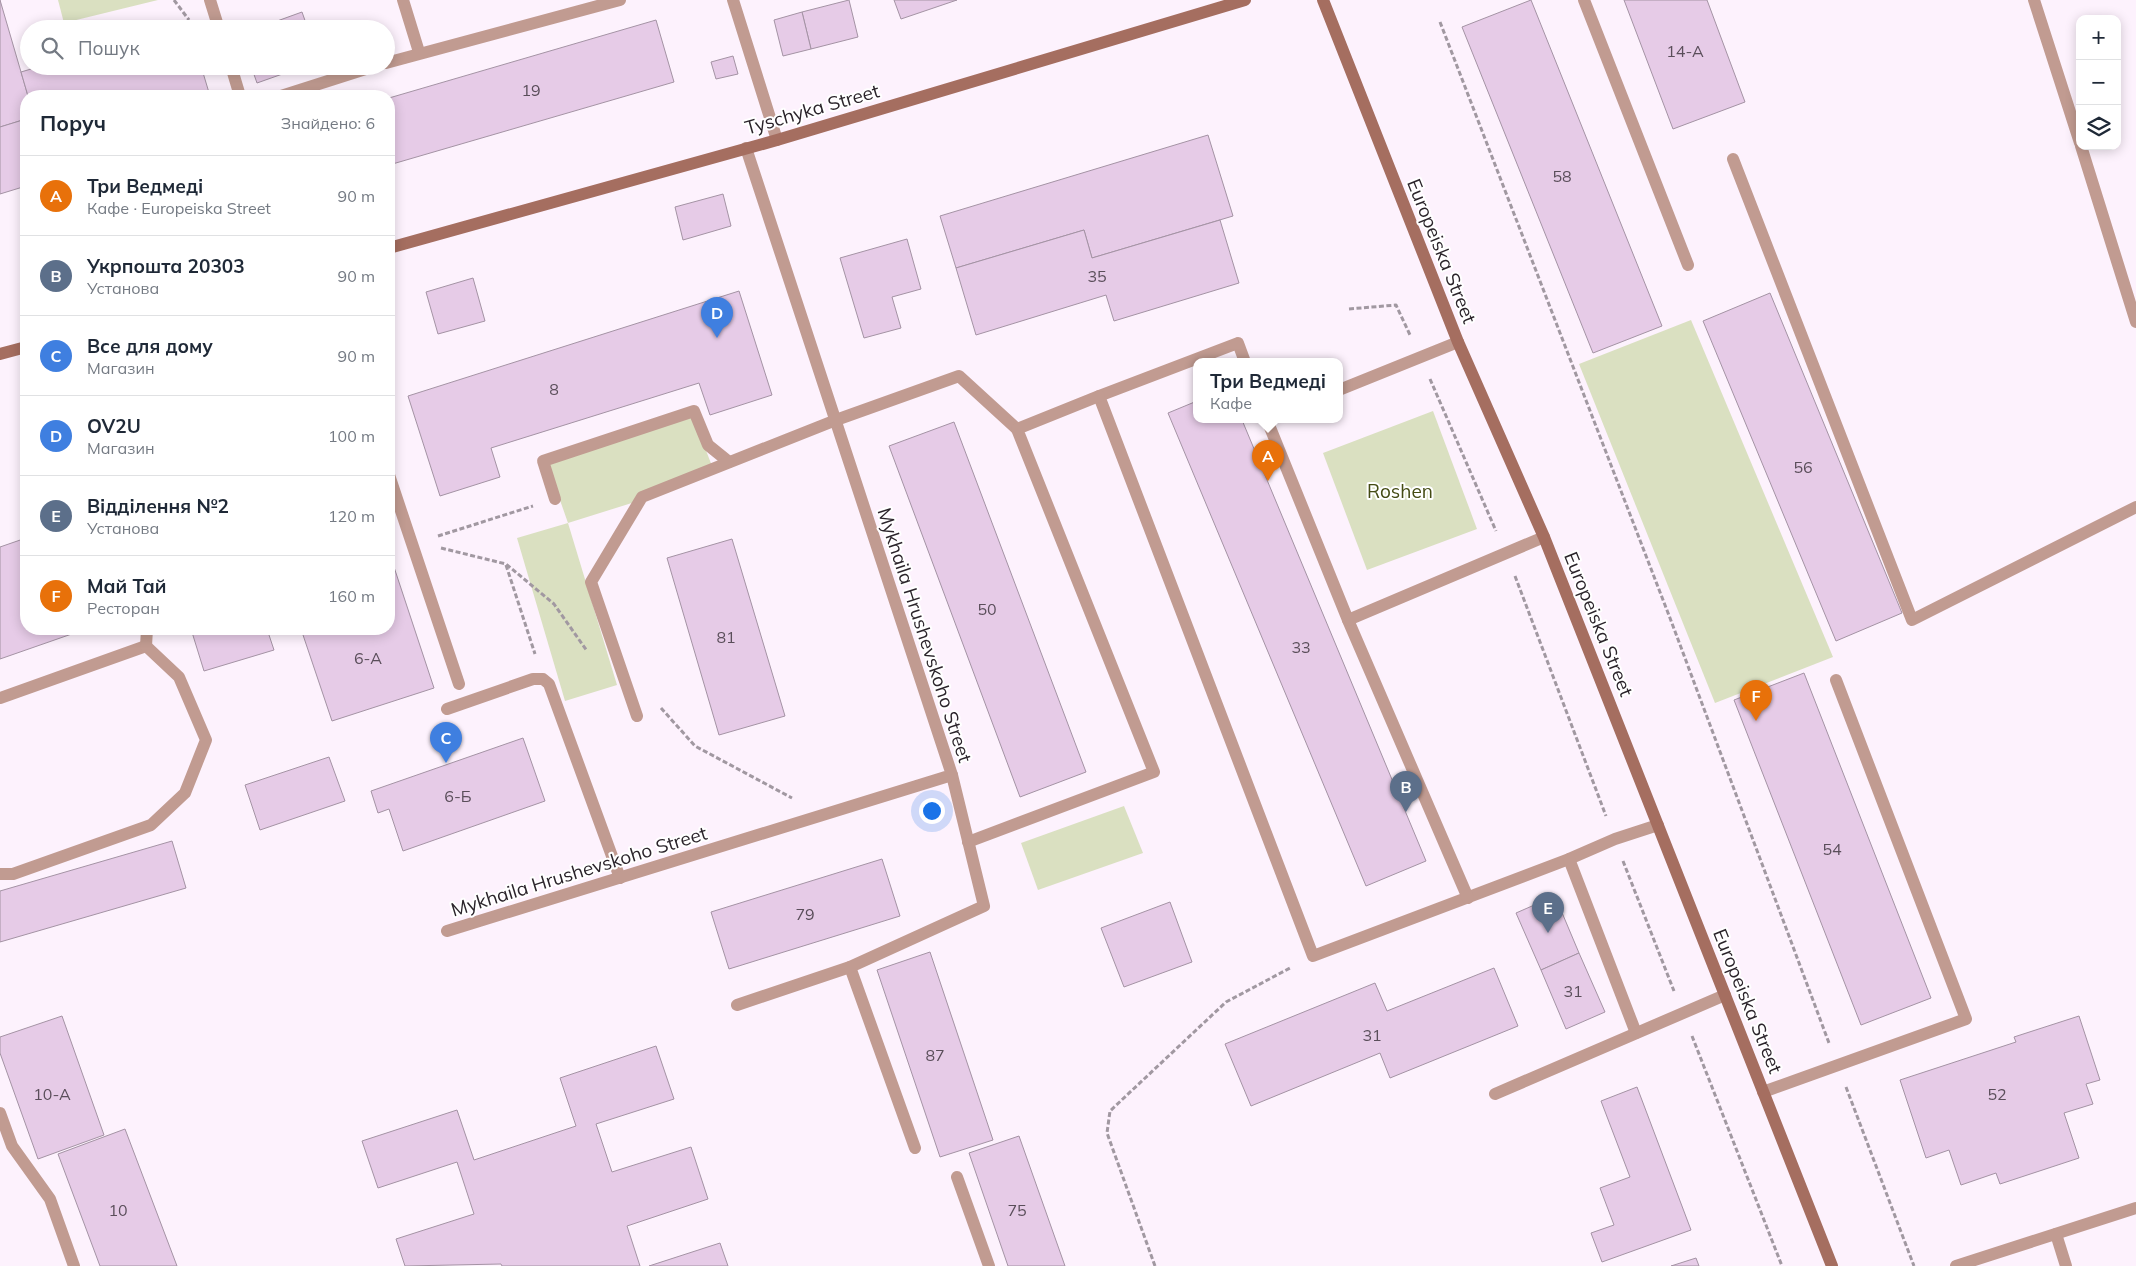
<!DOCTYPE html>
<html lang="uk">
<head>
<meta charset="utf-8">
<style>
	:root { --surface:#fff; --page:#f2f2f3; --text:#1f2937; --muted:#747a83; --line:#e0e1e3; --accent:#7c3aed }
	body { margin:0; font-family:Mulish,sans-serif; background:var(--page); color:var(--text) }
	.controls { position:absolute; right:15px; top:15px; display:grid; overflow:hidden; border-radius:10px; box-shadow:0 2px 12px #0003 }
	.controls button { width:45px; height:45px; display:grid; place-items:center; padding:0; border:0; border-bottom:1px solid var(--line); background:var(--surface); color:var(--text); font:25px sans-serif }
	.you { position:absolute; left:931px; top:810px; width:18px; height:18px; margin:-12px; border:4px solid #fff; border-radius:50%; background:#1a73e8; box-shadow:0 0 0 8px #1a73e833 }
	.badge { display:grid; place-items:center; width:32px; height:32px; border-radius:50%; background:var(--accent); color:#fff; font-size:16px; font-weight:700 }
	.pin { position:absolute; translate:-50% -41px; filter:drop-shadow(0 1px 2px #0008) }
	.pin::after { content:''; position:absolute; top:26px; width:18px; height:15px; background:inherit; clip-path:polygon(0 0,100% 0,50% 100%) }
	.popup { position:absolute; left:1193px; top:358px; width:150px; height:65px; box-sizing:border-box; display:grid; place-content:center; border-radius:10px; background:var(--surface); filter:drop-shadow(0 1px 4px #0005); font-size:16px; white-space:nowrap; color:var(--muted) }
	.popup b { font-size:19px; color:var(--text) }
	.popup::after { content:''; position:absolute; left:50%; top:100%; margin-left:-10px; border:10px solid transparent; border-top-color:var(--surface) }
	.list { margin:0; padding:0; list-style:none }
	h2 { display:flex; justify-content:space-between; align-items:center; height:65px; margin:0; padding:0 20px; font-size:21px }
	h2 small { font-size:16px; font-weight:400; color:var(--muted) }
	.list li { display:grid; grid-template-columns:32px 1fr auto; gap:15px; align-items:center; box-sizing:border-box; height:80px; padding:0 20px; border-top:1px solid var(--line) }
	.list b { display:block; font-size:19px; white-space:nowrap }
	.list p { margin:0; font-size:16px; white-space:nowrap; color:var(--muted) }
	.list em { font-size:16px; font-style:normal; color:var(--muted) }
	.icon { flex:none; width:28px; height:28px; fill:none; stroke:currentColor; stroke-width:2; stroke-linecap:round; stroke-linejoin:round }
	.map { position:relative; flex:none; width:2136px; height:1266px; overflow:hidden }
	.search { position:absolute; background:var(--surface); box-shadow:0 2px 12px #0003; left:20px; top:20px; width:375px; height:55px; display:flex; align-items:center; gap:12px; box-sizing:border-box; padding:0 18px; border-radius:28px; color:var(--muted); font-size:19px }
	.panel { position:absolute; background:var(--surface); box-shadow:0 2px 12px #0003; left:20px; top:90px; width:375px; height:545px; border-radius:20px }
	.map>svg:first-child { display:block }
	.green { fill:#dae0c1 }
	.building { fill:#e6cbe7; stroke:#a493a4 }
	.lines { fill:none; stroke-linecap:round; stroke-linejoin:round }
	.path { stroke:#a198a1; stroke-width:3; stroke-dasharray:5 2.5; stroke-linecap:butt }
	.service { stroke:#c19b91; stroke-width:12 }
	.minor { stroke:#c19b91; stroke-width:12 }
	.secondary { stroke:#a56e60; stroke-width:12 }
	.labels { text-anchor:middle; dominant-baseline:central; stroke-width:4; stroke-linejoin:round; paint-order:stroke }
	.number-label { font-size:16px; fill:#5a4e5a }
	.street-label { font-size:19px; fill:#2b242b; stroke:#fff }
	.park-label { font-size:19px; fill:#444b13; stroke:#fff }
</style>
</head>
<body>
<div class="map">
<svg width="2136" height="1266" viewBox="0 0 2136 1266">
	<rect width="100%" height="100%" fill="#fdf2fd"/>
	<g class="green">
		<path d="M 58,0 L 158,0 L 64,23 Z"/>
		<path d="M 1691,320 L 1833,657 L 1715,703 L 1579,364 Z"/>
		<path d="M 1433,411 L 1477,529 L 1367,570 L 1323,453 Z"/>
		<path d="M 692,414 L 712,466 L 635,502 L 568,523 L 617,685 L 565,701 L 517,538 L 568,523 L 547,463 Z"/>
		<path d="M 1124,806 L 1143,853 L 1038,890 L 1021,843 Z"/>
	</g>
	<g class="building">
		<path d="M 0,0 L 28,96 L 26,119 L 0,127 Z"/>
		<path d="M 849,0 L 858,37 L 811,49 L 802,12 Z"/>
		<path d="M 894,0 L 957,0 L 901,19 Z"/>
		<path d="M 1531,0 L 1662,326 L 1593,353 L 1462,27 Z"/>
		<path d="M 1624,0 L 1707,0 L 1745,102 L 1673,129 Z"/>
		<path d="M 302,12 L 308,29 L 255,29 Z"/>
		<path d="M 802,12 L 811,49 L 783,56 L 774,20 Z"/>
		<path d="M 656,20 L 674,82 L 389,165 L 389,98 Z"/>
		<path d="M 189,24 L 191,29 L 173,29 Z"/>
		<path d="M 733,56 L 738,74 L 716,79 L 711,62 Z"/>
		<path d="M 41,66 L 201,66 L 210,96 L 28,96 L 21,72 Z"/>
		<path d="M 251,66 L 305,66 L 257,83 Z"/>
		<path d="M 26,119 L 26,186 L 0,194 L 0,127 Z"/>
		<path d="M 1208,135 L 1233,216 L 1092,258 L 1084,230 L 956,268 L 940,216 Z"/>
		<path d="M 723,194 L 731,226 L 683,240 L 675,207 Z"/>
		<path d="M 1220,220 L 1239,283 L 1114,321 L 1106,295 L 976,335 L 956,268 L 1084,230 L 1092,258 Z"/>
		<path d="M 907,239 L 921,289 L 892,297 L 901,328 L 864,338 L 840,258 Z"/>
		<path d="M 473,278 L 485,321 L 438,334 L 426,292 Z"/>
		<path d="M 739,291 L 772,395 L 710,415 L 699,383 L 491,448 L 500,477 L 440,496 L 408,396 Z"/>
		<path d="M 1770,293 L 1902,613 L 1836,641 L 1703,321 Z"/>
		<path d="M 1197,401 L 1197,420 L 1242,420 L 1426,861 L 1366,886 L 1168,413 Z"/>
		<path d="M 954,422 L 1086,772 L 1020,797 L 889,446 Z"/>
		<path d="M 26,538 L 26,629 L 86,629 L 0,659 L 0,547 Z"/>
		<path d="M 732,539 L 785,716 L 719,735 L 667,558 Z"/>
		<path d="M 389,552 L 434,688 L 332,721 L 301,629 L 389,629 Z"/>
		<path d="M 191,629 L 267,629 L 274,650 L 204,671 Z"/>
		<path d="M 1804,673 L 1931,998 L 1861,1025 L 1734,700 Z"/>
		<path d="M 523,738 L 545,801 L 403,851 L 389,809 L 378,813 L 371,791 Z"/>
		<path d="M 329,757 L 345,801 L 260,830 L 245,785 Z"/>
		<path d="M 172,841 L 186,888 L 0,942 L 0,891 Z"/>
		<path d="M 882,859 L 900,916 L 729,969 L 711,912 Z"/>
		<path d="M 1555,896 L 1579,953 L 1541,970 L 1516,913 Z"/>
		<path d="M 1170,902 L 1192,962 L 1124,987 L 1101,928 Z"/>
		<path d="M 930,952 L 993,1140 L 940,1157 L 877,970 Z"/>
		<path d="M 1579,953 L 1605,1012 L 1566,1029 L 1541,970 Z"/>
		<path d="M 1494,968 L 1518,1026 L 1390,1078 L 1380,1053 L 1251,1106 L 1225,1044 L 1375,983 L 1387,1011 Z"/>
		<path d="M 62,1016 L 104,1135 L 38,1159 L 0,1053 L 0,1037 Z"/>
		<path d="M 2079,1016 L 2100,1080 L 2086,1084 L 2093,1104 L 2064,1113 L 2079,1158 L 2000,1184 L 1996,1173 L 1961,1185 L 1949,1150 L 1926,1158 L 1900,1080 L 2016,1042 L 2014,1037 Z"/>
		<path d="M 656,1046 L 674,1099 L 596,1124 L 612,1172 L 691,1147 L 708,1199 L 627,1226 L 640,1266 L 502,1266 L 501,1264 L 405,1266 L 396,1239 L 474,1214 L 457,1162 L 378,1188 L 362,1141 L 457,1110 L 474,1160 L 576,1126 L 560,1078 Z"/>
		<path d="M 1637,1087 L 1691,1230 L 1602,1262 L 1591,1233 L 1614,1225 L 1600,1188 L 1630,1177 L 1601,1101 Z"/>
		<path d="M 125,1129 L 177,1266 L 100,1266 L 58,1154 Z"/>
		<path d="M 1019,1136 L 1065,1266 L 1008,1266 L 969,1153 Z"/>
		<path d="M 720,1243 L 728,1266 L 649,1266 Z"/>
		<path d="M 1696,1258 L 1699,1266 L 1671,1266 Z"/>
	</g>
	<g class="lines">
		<g class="path">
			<path d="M 174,0 L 189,20"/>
			<path d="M 1440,22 L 1670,618 L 1829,1043"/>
			<path d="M 1349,309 L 1396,305 L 1410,335"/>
			<path d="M 1430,379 L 1496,531"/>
			<path d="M 438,536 L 533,506"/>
			<path d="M 441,548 L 506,564 L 554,604 L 587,651"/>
			<path d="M 506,565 L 535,654"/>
			<path d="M 1515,576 L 1606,816"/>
			<path d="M 661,708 L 695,746 L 792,798"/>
			<path d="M 1623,861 L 1674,991"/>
			<path d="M 1692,1036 L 1782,1266"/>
			<path d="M 1846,1087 L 1914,1266"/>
			<path d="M 1155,1266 L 1107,1133 L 1110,1111 L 1226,1002 L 1292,967"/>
		</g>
		<g class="service">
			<path d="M 403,0 L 419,52"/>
			<path d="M 733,0 L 777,140"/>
			<path d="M 1584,0 L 1688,265"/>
			<path d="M 386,63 L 620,0"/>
			<path d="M 281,96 L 375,66"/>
			<path d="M 1733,159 L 1912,620 L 2136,507"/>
			<path d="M 1245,362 L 1238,343 L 1099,396 L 1313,956 L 1569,859 L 1615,839 L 1658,825"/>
			<path d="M 1339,390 L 1458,342"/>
			<path d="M 1267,420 L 1348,620 L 1468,898"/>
			<path d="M 389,475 L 459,684"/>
			<path d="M 555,499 L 543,461 L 694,411 L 708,445 L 729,462"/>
			<path d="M 1348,620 L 1544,537"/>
			<path d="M 146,646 L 147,629"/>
			<path d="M 0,698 L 146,646"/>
			<path d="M 447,709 L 533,679 L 543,679 L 549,684 L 620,878"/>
			<path d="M 637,716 L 591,582 L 642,497 L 836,420 L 959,376 L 1017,429"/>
			<path d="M 968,842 L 1154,772 L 1017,429 L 1099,396"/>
			<path d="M 1569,859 L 1636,1033"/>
			<path d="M 0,874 L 13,874 L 151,825 L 185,793 L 206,740 L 179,677 L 146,646"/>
			<path d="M 850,967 L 915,1148"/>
			<path d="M 737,1005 L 850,967 L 984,906 L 952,775"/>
			<path d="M 1763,1092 L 1966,1019 L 1836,680"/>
			<path d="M 1495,1094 L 1725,995"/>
			<path d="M 0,1113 L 12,1146 L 50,1199 L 74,1266"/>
			<path d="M 957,1177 L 989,1266"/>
			<path d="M 2056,1234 L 2066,1266"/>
		</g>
		<g class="minor">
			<path d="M 210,0 L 219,29"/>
			<path d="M 2034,0 L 2080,143"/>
			<path d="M 231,66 L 240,96"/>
			<path d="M 2081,146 L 2136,322"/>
			<path d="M 447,931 L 952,775 L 746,148"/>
			<path d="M 1956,1266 L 2136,1208"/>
		</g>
		<g class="secondary">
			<path d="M 1323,0 L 1458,342 L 1544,537 L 1832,1266"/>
			<path d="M 389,248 L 777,140 L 1245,0"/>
			<path d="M 0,354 L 26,347"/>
		</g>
	</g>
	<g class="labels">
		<g class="number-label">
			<text x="1685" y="51">14-А</text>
			<text x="531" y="90">19</text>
			<text x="1562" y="176">58</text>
			<text x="1097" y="276">35</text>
			<text x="554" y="389">8</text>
			<text x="1803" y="467">56</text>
			<text x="987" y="609">50</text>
			<text x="726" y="637">81</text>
			<text x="1301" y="647">33</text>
			<text x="368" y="658">6-А</text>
			<text x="458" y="796">6-Б</text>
			<text x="1832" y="849">54</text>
			<text x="805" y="914">79</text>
			<text x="1573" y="991">31</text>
			<text x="1372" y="1035">31</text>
			<text x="935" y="1055">87</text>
			<text x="52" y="1094">10-А</text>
			<text x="1997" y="1094">52</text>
			<text x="118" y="1210">10</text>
			<text x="1017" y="1210">75</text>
		</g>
		<g class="street-label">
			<text transform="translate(812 109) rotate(-16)">Tyschyka Street</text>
			<text transform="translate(1442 251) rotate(68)">Europeiska Street</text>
			<text transform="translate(1599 624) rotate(68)">Europeiska Street</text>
			<text transform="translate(925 635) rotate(72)">Mykhaila Hrushevskoho Street</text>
			<text transform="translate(579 871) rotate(-17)">Mykhaila Hrushevskoho Street</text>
			<text transform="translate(1748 1001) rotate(68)">Europeiska Street</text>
		</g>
		<g class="park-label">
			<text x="1400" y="491">Roshen</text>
		</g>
	</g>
</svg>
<div class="controls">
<button>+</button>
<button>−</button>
<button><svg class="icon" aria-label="layers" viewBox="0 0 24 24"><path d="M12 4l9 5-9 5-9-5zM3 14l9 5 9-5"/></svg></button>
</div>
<div class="you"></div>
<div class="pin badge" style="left:1268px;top:481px;background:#e8710a">A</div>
<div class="popup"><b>Три Ведмеді</b>Кафе</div>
<div class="pin badge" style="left:1406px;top:812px;background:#5c6f8a">B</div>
<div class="pin badge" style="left:446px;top:763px;background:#3f7fe0">C</div>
<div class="pin badge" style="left:717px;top:338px;background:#3f7fe0">D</div>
<div class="pin badge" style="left:1548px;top:933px;background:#5c6f8a">E</div>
<div class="pin badge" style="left:1756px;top:721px;background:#e8710a">F</div>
<div class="search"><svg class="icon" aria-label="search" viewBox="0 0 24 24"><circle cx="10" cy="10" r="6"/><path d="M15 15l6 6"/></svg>Пошук</div>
<section class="panel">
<h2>Поруч<small>Знайдено: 6</small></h2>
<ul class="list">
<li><span class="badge" style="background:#e8710a">A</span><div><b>Три Ведмеді</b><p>Кафе · Europeiska Street</p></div><em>90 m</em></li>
<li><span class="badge" style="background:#5c6f8a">B</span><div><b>Укрпошта 20303</b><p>Установа</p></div><em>90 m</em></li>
<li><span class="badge" style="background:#3f7fe0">C</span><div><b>Все для дому</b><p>Магазин</p></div><em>90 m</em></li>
<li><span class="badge" style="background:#3f7fe0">D</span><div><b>OV2U</b><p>Магазин</p></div><em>100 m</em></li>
<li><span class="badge" style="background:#5c6f8a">E</span><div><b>Відділення №2</b><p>Установа</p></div><em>120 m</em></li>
<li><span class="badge" style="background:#e8710a">F</span><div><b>Май Тай</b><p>Ресторан</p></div><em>160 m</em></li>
</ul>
</section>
</div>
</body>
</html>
